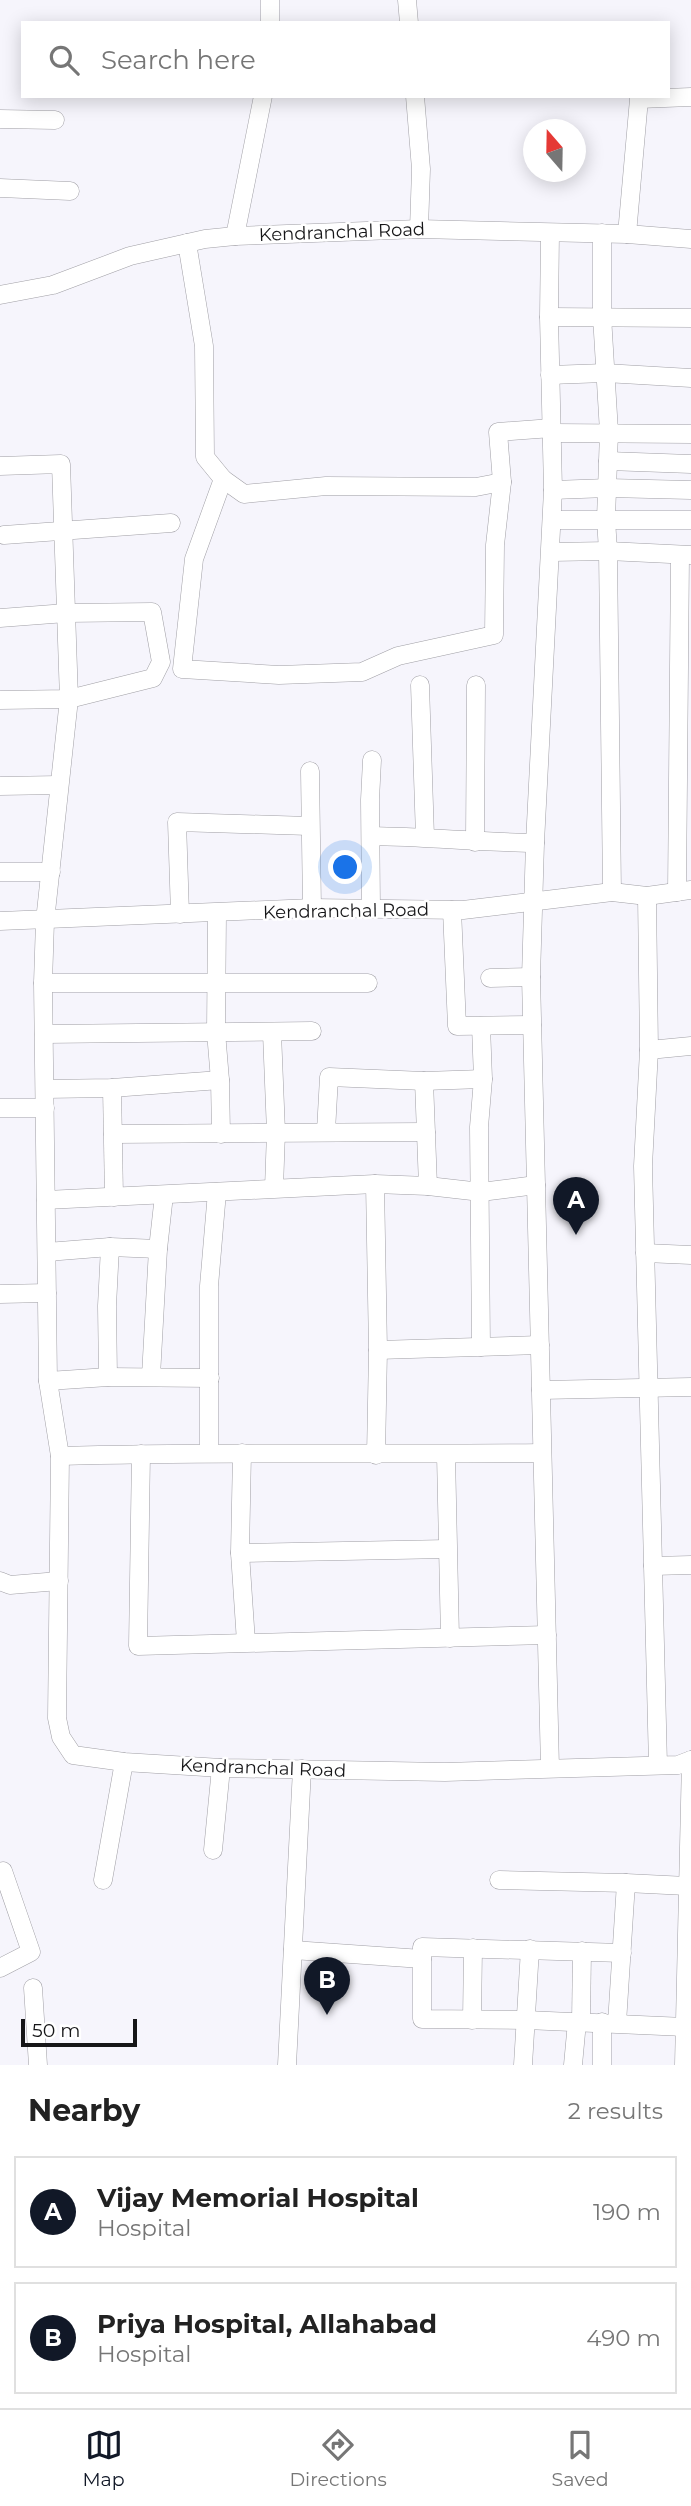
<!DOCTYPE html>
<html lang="en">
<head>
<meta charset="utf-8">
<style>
	:root { --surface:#fff; --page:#f6f6f6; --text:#222; --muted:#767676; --line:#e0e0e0; --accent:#111827 }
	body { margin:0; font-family:Montserrat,sans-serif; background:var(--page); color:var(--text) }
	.compass { position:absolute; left:523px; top:119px; width:63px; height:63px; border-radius:50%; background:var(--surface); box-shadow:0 4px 18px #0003; rotate:340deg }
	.scale { position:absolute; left:21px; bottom:18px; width:116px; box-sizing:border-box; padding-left:7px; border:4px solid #161618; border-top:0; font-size:19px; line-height:24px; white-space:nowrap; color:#161618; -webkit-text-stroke:5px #fff; paint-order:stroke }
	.you { position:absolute; left:346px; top:868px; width:24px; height:24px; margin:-18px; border:5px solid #fff; border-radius:50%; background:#1a73e8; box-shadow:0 0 0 10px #1a73e833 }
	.badge { display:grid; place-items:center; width:46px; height:46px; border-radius:50%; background:var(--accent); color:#fff; font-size:23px; font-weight:700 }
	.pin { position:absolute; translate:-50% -58px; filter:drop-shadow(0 2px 4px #0008) }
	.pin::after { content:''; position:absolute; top:37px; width:24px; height:21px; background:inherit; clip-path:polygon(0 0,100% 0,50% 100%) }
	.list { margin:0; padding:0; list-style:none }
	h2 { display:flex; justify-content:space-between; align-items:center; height:91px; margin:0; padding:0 28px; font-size:30px }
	h2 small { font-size:23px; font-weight:400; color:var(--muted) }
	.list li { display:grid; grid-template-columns:46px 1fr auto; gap:21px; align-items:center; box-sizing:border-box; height:112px; margin:0 14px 14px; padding:0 14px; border:2px solid var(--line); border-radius:0px }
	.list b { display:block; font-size:26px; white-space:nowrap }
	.list p { margin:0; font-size:23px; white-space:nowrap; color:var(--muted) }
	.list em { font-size:23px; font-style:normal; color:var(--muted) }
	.icon { flex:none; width:38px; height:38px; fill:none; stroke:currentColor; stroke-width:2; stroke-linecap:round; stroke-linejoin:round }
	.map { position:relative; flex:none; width:691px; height:2065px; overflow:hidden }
	.search { position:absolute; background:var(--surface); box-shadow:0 4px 18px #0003; left:21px; right:21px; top:21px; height:77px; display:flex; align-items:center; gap:18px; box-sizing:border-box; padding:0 24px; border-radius:0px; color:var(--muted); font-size:26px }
	.sheet { height:343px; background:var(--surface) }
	nav { display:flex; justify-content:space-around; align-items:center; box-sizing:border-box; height:98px; border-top:2px solid var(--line); background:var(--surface); font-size:19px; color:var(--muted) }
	nav a { display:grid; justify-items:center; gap:4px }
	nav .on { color:var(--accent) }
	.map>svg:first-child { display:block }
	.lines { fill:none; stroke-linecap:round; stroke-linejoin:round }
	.minor-casing { stroke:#a09fa5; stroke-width:19 }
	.minor { stroke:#fff; stroke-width:18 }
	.labels { text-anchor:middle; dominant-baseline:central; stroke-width:5; stroke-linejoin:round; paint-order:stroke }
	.street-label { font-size:18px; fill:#161618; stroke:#fff }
</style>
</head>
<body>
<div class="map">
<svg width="691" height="2065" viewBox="0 0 691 2065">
	<rect width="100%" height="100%" fill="#f6f5fc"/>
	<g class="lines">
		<g class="minor-casing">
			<g id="minor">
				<path d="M 407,0 L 409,23"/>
				<path d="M 270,23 L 270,0"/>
				<path d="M 415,96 L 421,169 L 419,229"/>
				<path d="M 0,119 L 55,120"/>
				<path d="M 0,188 L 70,191"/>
				<path d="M 602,233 L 602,316 L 609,432 L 606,519 L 608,551 L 612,892"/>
				<path d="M 627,234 L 639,99 L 691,97"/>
				<path d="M 235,236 L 263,96"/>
				<path d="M 187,243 L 204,346 L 205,457 L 223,479 L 194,559 L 182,669 L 279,675 L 362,672 L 398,656 L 494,635 L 495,545 L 502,482 L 498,432 L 552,428"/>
				<path d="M 0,295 L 53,285 L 130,256 L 205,239 L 235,236 L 419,229 L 627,234 L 691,239"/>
				<path d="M 549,317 L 691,318"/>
				<path d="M 550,375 L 605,373 L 691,378"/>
				<path d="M 553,433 L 691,434"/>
				<path d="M 608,461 L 691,464"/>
				<path d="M 0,466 L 61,464 L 69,699 L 45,921 L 43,983 L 48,1381 L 60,1456 L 57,1718 L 61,1737 L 73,1755 L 124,1762 L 221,1768 L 445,1772 L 678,1765 L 691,1760"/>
				<path d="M 223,479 L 244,494 L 326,486 L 476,487 L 502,482"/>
				<path d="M 553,490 L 608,488 L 691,490"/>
				<path d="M 552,520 L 691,520"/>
				<path d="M 4,535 L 171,523"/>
				<path d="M 551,552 L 608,551 L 691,555"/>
				<path d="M 0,618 L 66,613 L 152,612 L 161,662 L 153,678 L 69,699 L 0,700"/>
				<path d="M 420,685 L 425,837"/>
				<path d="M 310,771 L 312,908"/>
				<path d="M 0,786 L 59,785"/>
				<path d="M 372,836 C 426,837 480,842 535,843"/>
				<path d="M 475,842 L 476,685"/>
				<path d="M 0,872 L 51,872"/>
				<path d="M 677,892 L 680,555"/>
				<path d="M 647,896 L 649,1050 L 643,1166 L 658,1765"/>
				<path d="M 371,909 L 370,800 L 372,760"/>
				<path d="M 452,910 L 457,1026 L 532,1025"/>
				<path d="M 217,913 L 216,1032 L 220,1080 L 221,1134"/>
				<path d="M 180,914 L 177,822 L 309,826"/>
				<path d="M 0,921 L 312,908 L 463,910 L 612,892 L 647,896 L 691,890"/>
				<path d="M 490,978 L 531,977"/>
				<path d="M 43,983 L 368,983"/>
				<path d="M 272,1033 L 276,1132 L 274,1188"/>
				<path d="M 44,1034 L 312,1031"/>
				<path d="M 649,1050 L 691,1046"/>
				<path d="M 424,1081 L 428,1186"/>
				<path d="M 112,1088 L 114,1197"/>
				<path d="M 45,1089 L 112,1088 L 220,1080"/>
				<path d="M 0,1108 L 45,1108"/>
				<path d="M 326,1131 L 329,1077 L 424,1081 L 483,1079"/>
				<path d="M 113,1134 L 426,1132"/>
				<path d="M 375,1184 L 378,1350 L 376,1455"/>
				<path d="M 46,1200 L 375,1184 L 428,1186 L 481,1192 L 536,1185"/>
				<path d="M 47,1252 L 110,1247 L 158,1249"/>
				<path d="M 645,1253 L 691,1255"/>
				<path d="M 0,1294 L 47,1293"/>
				<path d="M 481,1347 L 479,1127 L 483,1079 L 481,1026"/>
				<path d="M 378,1350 L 540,1345"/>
				<path d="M 151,1376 L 158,1249 L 164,1195"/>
				<path d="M 108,1377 L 107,1306 L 110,1247"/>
				<path d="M 48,1381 L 108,1377 L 210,1378"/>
				<path d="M 541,1390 L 691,1387"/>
				<path d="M 209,1453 L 209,1286 L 217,1192"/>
				<path d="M 242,1453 L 240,1553 L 246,1642"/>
				<path d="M 141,1454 L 138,1646 L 547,1635"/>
				<path d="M 446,1455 L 450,1638"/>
				<path d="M 60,1456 C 221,1451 381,1455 542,1453"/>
				<path d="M 240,1553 L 447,1549"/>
				<path d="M 653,1566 L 691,1565"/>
				<path d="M 0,1581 L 10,1585 L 59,1581"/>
				<path d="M 550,1768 L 531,977 L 535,843 L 553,490 L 549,317 L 550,233"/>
				<path d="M 213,1850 L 221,1768"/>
				<path d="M 0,1872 L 3,1871 L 31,1952 L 0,1968"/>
				<path d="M 103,1880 L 124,1762"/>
				<path d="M 499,1880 L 626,1883 L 687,1886"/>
				<path d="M 293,1950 L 422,1959"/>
				<path d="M 622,1953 L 422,1947 L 422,2019 L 526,2020 L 685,2027"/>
				<path d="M 33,1988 L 38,2065"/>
				<path d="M 472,2020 L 473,1948"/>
				<path d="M 581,2022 L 582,1951"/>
				<path d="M 617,2023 L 626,1883"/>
				<path d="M 287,2065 L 302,1769"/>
				<path d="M 523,2065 L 530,1949"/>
				<path d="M 573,2065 L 577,2022"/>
				<path d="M 602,2065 L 602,2022"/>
				<path d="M 684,2065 L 691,1760"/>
			</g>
		</g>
		<use href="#minor" class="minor"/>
	</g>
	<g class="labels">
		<g class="street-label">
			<text transform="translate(342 232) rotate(-2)">Kendranchal Road</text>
			<text transform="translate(346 911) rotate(-1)">Kendranchal Road</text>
			<text transform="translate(263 1768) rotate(2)">Kendranchal Road</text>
		</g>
	</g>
</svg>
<svg class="compass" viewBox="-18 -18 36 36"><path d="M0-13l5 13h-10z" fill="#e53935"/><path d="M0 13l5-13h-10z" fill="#767676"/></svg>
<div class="scale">50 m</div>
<div class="you"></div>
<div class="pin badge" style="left:576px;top:1235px">A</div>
<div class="pin badge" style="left:327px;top:2015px">B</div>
<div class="search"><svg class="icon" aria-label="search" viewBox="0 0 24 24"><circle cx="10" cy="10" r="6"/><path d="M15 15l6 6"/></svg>Search here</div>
</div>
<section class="sheet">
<h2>Nearby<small>2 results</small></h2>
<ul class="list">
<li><span class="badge">A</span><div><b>Vijay Memorial Hospital</b><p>Hospital</p></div><em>190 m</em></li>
<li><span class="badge">B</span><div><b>Priya Hospital, Allahabad</b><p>Hospital</p></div><em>490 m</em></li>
</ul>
</section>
<nav>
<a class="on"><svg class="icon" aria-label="map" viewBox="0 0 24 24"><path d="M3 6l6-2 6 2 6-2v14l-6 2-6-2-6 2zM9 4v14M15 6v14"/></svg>Map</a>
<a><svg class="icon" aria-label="directions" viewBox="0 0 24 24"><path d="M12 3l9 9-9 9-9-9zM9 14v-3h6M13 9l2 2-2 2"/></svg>Directions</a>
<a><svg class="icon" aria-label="saved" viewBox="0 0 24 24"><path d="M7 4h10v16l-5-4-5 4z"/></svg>Saved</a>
</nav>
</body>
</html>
